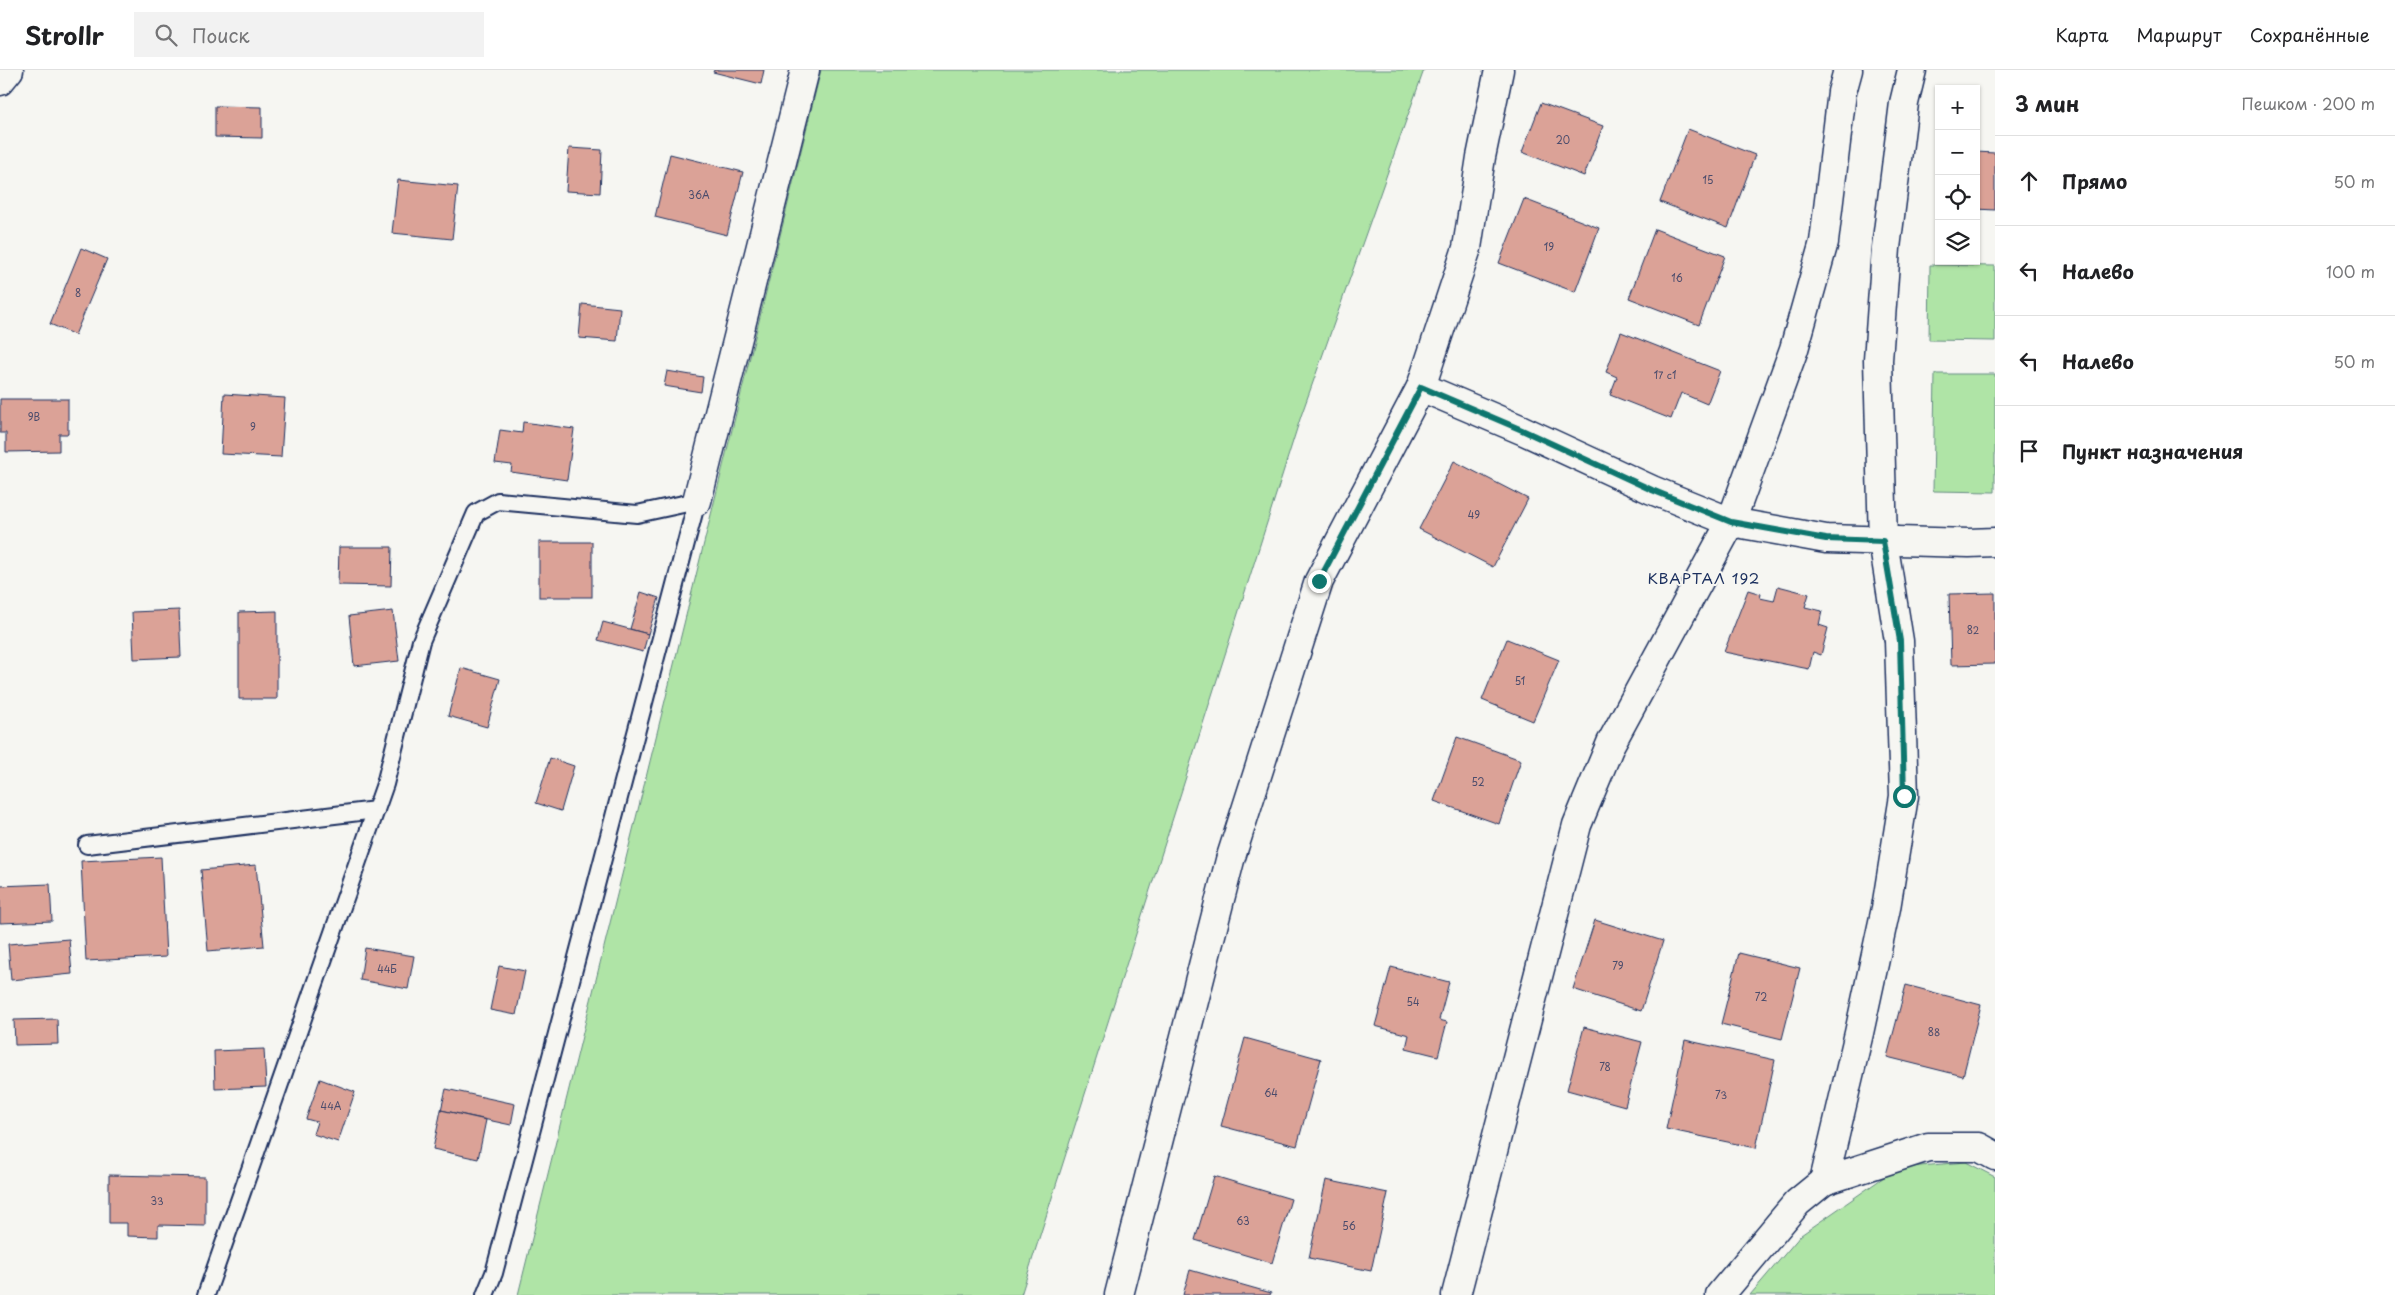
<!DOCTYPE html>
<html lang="ru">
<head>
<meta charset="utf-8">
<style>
	:root { --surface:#fff; --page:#f2f2f2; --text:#202124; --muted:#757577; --line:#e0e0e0 }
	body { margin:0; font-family:"Playpen Sans",sans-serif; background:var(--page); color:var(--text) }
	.controls { position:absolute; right:15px; top:15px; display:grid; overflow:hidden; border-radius:0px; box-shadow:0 1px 4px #0004 }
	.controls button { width:45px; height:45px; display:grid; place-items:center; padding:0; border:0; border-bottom:1px solid var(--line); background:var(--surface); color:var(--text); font:25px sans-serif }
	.stop { position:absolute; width:15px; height:15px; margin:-11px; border:4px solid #0f766e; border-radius:50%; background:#fff }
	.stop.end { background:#0f766e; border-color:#fff; box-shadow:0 1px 5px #0008 }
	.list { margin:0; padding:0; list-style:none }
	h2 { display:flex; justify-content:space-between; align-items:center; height:65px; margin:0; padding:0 20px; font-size:21px }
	h2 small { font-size:16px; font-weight:400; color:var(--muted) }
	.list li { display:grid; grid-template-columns:32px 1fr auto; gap:15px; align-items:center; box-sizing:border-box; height:90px; padding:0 20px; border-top:1px solid var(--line) }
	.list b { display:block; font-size:19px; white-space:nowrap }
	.list em { font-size:16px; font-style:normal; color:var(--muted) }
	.icon { flex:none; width:28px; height:28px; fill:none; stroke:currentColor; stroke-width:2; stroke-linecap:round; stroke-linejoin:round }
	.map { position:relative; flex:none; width:1995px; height:1225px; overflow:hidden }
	header { display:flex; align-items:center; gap:30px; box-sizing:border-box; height:70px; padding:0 25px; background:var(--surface); border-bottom:1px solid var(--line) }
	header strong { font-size:24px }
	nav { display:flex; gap:28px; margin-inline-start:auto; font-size:18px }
	.search { width:350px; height:45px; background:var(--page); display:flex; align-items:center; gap:12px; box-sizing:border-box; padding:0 18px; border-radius:0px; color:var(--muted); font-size:19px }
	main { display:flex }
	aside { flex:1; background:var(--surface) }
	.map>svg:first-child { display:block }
	.green { fill:#afe4a6; stroke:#658a82 }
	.building { fill:#dba297; stroke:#1b2f5e }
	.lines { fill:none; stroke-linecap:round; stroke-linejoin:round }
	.service-casing { stroke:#1b2f5e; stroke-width:20 }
	.minor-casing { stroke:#1b2f5e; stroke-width:31 }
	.service { stroke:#f6f6f2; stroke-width:16 }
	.minor { stroke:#f6f6f2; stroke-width:28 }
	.route { stroke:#0f766e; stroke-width:6 }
	.labels { text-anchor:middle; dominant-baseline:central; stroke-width:4; stroke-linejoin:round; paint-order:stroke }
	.number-label { font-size:10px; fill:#4b4c6c }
	.quarter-label { font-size:15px; letter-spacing:1px; fill:#1b2f5e; stroke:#f6f6f2 }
</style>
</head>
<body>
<header>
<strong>Strollr</strong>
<div class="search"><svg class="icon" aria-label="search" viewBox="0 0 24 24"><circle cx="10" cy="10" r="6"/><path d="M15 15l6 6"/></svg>Поиск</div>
<nav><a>Карта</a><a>Маршрут</a><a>Сохранённые</a></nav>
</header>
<main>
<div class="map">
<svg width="1995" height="1225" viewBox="0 0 1995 1225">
	<rect width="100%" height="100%" fill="#f6f6f2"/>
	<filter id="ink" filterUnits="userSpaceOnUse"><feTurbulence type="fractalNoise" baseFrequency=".02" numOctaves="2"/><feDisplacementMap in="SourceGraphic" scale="10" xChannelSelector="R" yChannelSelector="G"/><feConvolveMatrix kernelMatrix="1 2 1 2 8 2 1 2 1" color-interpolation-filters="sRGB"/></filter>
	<g filter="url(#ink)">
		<g class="green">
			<path d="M 821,0 L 1424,0 L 1301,346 L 1021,1225 L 518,1225 Z"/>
			<path d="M 1930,195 L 1995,196 L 1995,271 L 1929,270 Z"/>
			<path d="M 1935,304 L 1995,304 L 1995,422 L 1933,421 Z"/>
			<path d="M 1966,1092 L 1995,1107 L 1995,1225 L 1750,1225 L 1801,1165 L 1897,1098 Z"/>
		</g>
		<g class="building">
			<path d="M 714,0 L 764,0 L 761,14 L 713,2 Z"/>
			<path d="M 1541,33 L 1603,56 L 1584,106 L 1522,82 Z"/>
			<path d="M 215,36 L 262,37 L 262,68 L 215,67 Z"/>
			<path d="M 1688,59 L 1755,85 L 1728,158 L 1660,132 Z"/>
			<path d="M 569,78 L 602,80 L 600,123 L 566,121 Z"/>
			<path d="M 1976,82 L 1995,83 L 1995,140 L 1976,139 Z"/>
			<path d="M 670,84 L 743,102 L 727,165 L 655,147 Z"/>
			<path d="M 398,110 L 458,116 L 452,169 L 392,163 Z"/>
			<path d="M 1524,129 L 1599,158 L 1575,222 L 1499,193 Z"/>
			<path d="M 1655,159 L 1725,186 L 1699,255 L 1629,228 Z"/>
			<path d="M 81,178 L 107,189 L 75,265 L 50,254 Z"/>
			<path d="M 582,234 L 620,238 L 617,271 L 579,268 Z"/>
			<path d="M 1621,262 L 1720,301 L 1707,334 L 1681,323 L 1671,349 L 1610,325 L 1617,307 L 1606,302 Z"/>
			<path d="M 667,301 L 703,307 L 701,322 L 664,316 Z"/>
			<path d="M 224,324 L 285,328 L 281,387 L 221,384 Z"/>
			<path d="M 0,329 L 68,329 L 68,364 L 59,364 L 59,381 L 6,382 L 6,363 L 0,363 Z"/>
			<path d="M 523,352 L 574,359 L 567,410 L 511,402 L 512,395 L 495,393 L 500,360 L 522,363 Z"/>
			<path d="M 1454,391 L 1528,429 L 1493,497 L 1419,459 Z"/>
			<rect x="539" y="472" width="53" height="55"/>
			<path d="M 339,477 L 392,477 L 391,516 L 338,515 Z"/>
			<path d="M 1778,516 L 1809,524 L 1805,537 L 1822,541 L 1819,555 L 1828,558 L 1821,585 L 1813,582 L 1809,599 L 1724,582 L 1748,520 L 1761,524 L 1760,528 L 1774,531 Z"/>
			<path d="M 641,522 L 659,528 L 648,564 L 630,559 Z"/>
			<path d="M 1995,523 L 1995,594 L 1951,595 L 1949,524 Z"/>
			<path d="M 179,540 L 181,587 L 134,589 L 132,542 Z"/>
			<path d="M 277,541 L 277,629 L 239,629 L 239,542 Z"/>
			<path d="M 393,541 L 399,591 L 354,596 L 349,546 Z"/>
			<path d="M 603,552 L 648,564 L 643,582 L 598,570 Z"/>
			<path d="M 1507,569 L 1559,590 L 1533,651 L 1482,630 Z"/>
			<path d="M 461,598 L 500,609 L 487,657 L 448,646 Z"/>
			<path d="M 1457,667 L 1521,690 L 1499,754 L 1434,731 Z"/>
			<path d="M 550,688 L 574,696 L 561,741 L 536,733 Z"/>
			<path d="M 161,787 L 166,887 L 86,891 L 81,791 Z"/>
			<path d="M 256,795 L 264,876 L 208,881 L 201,800 Z"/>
			<path d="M 50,814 L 52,851 L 0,853 L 0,816 Z"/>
			<path d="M 1595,850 L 1663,871 L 1641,941 L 1573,919 Z"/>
			<path d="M 69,869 L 72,904 L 11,910 L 8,874 Z"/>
			<path d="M 365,878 L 414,886 L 408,919 L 360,910 Z"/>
			<path d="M 1739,883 L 1800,898 L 1782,969 L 1721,954 Z"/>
			<path d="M 499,896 L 525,901 L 516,945 L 490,940 Z"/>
			<path d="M 1391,897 L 1449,912 L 1439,950 L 1447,952 L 1438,986 L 1406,978 L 1409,965 L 1375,956 Z"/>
			<path d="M 1906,915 L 1981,935 L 1963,1006 L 1887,987 Z"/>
			<path d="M 57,949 L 58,974 L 15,975 L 14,950 Z"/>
			<path d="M 1584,957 L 1642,972 L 1625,1036 L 1567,1020 Z"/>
			<path d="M 1245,968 L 1321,989 L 1297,1076 L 1221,1056 Z"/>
			<path d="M 1685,970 L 1775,990 L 1756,1078 L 1666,1059 Z"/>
			<path d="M 264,979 L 266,1017 L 215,1019 L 214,981 Z"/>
			<path d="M 320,1009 L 355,1022 L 338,1072 L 313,1064 L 317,1052 L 306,1049 Z"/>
			<path d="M 446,1019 L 515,1034 L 511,1055 L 441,1040 Z"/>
			<path d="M 441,1040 L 486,1050 L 478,1089 L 433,1079 Z"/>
			<path d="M 109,1105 L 205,1107 L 205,1156 L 158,1155 L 158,1167 L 127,1166 L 127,1153 L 109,1153 Z"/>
			<path d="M 1214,1106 L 1291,1129 L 1272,1193 L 1195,1170 Z"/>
			<path d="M 1326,1110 L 1388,1123 L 1371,1201 L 1309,1188 Z"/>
			<path d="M 1190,1200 L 1271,1223 L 1270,1225 L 1183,1225 Z"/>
		</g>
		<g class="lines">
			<g class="service-casing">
				<g id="service">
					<path d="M 87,775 L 376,740"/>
					<path d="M 206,1225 L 385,714 L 421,571 L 476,443 L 498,431 L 637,444 L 697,431 L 494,1203 L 485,1225"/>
				</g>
			</g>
			<g class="minor-casing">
				<g id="minor">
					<path d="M 0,11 L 9,0"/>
					<path d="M 1421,317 L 1522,360 L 1652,420 L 1731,452 L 1826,469 L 1969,473 L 1995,472"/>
					<path d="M 697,431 L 805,0"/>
					<path d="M 1824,1111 L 1859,963 L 1886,838 L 1904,726 L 1899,571 L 1883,471 L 1878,290 L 1886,178 L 1904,33 L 1912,0"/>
					<path d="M 1119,1225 L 1230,790 L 1319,511 L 1421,317 L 1467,178 L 1481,87 L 1499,0"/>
					<path d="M 1456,1225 L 1577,755 L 1611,673 L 1731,452 L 1794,279 L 1824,172 L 1842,22 L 1848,0"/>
					<path d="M 1720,1225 L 1797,1133 L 1824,1111 L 1928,1077 L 1979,1077 L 1995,1086"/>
				</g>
			</g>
			<use href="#service" class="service"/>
			<use href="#minor" class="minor"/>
		</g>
	</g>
	<g class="lines" filter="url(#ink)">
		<path class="route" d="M 1319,511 L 1421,317 L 1522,360 L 1652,420 L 1731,452 L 1826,469 L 1883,471 L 1900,571 L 1904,726"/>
	</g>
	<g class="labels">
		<g class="number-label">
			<text x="1563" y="69">20</text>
			<text x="1708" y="109">15</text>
			<text x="699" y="124">36А</text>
			<text x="1549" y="176">19</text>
			<text x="1677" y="207">16</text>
			<text x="78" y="222">8</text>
			<text x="1665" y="304">17 с1</text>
			<text x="34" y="346">9В</text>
			<text x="253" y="356">9</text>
			<text x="1474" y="444">49</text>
			<text x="1973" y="559">82</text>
			<text x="1520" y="610">51</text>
			<text x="1478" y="711">52</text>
			<text x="1618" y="895">79</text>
			<text x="387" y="898">44Б</text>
			<text x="1761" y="926">72</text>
			<text x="1413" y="931">54</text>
			<text x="1934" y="961">88</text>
			<text x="1605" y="996">78</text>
			<text x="1271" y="1022">64</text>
			<text x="1721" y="1024">73</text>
			<text x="331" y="1035">44А</text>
			<text x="157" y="1130">33</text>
			<text x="1243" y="1150">63</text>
			<text x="1349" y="1155">56</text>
		</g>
		<g class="quarter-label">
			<text x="1704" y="507">КВАРТАЛ 192</text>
		</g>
	</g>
</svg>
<div class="controls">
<button>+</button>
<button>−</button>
<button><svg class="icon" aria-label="locate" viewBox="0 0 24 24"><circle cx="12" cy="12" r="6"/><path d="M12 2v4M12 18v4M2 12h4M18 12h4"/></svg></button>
<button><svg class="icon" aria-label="layers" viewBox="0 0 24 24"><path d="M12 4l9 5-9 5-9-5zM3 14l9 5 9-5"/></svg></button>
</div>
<div class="stop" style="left:1904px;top:726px"></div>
<div class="stop end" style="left:1319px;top:511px"></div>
</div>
<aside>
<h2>3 мин<small>Пешком · 200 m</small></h2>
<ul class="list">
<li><svg class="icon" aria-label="ahead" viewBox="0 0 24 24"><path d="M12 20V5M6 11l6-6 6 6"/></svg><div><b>Прямо</b></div><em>50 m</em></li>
<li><svg class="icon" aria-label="left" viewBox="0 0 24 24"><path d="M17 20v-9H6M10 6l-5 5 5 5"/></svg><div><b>Налево</b></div><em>100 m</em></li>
<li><svg class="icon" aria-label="left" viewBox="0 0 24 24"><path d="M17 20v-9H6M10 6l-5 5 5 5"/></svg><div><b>Налево</b></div><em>50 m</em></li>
<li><svg class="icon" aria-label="arrive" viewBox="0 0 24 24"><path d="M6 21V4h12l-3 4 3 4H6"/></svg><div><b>Пункт назначения</b></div></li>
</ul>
</aside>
</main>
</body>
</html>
